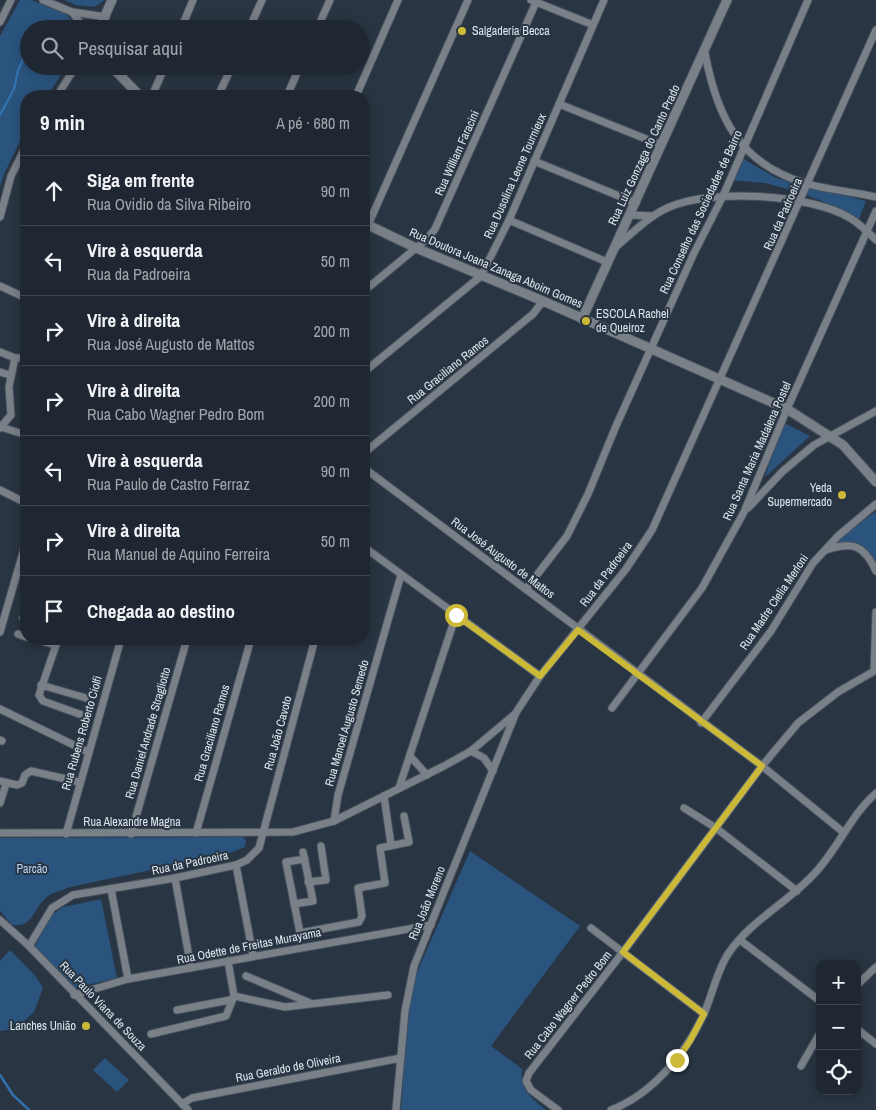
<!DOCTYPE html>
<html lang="pt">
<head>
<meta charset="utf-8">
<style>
	:root { --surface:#1f2832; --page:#2c343e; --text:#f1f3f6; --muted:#a1a6ac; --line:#3c444d }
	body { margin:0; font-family:"Archivo Narrow",sans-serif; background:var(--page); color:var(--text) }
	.controls { position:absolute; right:15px; bottom:15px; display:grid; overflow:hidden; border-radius:10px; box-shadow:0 2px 12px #0003 }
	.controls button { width:45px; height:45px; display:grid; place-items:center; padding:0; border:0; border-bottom:1px solid var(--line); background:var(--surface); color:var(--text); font:25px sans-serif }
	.stop { position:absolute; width:15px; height:15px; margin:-11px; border:4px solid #cdb938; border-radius:50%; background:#fff }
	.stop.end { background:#cdb938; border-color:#fff; box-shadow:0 1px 5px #0008 }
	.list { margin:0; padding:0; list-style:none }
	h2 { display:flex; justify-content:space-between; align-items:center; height:65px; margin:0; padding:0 20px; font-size:21px }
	h2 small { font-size:16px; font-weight:400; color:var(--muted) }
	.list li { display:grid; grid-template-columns:32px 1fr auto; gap:15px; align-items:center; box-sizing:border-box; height:70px; padding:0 20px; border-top:1px solid var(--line) }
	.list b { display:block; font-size:19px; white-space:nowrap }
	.list p { margin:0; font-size:16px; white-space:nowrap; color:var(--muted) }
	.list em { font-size:16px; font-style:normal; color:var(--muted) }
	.icon { flex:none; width:28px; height:28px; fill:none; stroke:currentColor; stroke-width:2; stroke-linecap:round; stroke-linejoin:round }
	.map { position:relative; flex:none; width:876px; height:1110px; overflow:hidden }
	.search { position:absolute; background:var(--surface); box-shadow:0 2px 12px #0003; left:20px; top:20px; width:350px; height:55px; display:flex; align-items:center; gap:12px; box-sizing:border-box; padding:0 18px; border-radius:28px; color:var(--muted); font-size:19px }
	.panel { position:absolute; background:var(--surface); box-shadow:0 2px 12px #0003; left:20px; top:90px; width:350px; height:555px; border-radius:20px }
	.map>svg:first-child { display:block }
	.green { fill:#2a547e }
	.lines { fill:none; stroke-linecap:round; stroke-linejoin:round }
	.stream { stroke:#3370ac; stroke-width:2.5 }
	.minor-casing { stroke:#46515e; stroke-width:9 }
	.tertiary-casing { stroke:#46515e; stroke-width:11 }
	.minor { stroke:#7a8087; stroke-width:7 }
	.tertiary { stroke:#7a8087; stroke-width:9 }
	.route { stroke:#cdb938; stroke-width:6 }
	.poi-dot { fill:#cdb938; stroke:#293542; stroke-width:2 }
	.labels { text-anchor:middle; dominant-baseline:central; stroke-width:4; stroke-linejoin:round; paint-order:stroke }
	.poi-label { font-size:12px; fill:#dde5ee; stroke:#293542; text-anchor:start }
	.street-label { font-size:12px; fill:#dde5ee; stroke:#293542 }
	.park-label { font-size:12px; fill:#b7d6f8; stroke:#293542 }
</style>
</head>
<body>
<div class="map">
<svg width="876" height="1110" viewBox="0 0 876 1110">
	<rect width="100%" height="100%" fill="#293542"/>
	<g class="green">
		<path d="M 20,0 L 31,0 L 66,14 L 80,29 L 29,29 L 29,66 L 67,66 L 47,96 L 26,96 L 26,129 L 4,174 L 0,187 L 0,36 Z"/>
		<path d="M 64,0 L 105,0 L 94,7 L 76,5 Z"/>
		<path d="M 742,158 L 776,178 L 793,183 L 791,190 L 765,183 L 730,180 Z"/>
		<path d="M 809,187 L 866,201 L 859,219 L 840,208 L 806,195 Z"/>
		<path d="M 782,422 L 810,436 L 765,477 Z"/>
		<path d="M 876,512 L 876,562 C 863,544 856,545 835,543 L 863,520 Z"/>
		<path d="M 243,837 L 246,841 L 245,847 L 227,854 L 70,887 C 63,890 53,892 47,897 C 31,910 35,927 12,925 L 0,911 L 0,838 Z"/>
		<path d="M 470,851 L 580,926 L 491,1046 L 522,1069 C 520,1090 530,1097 546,1110 L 401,1110 L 407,1025 L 414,979 Z"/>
		<path d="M 101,899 L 117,978 L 75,988 L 34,948 L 50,916 L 63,907 Z"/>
		<path d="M 10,950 C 21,962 37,975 43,988 L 34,1012 L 24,1021 L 22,1028 L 0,1031 L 0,961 Z"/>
		<path d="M 105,1058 L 129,1080 L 117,1092 L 93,1070 Z"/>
	</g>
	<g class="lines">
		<g class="stream">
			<path d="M 39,29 L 43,21"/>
			<path d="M 0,115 L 14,89 L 18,71 L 29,45"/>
			<path d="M 0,1075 L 13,1095 L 29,1110"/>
		</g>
		<g class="minor-casing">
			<g id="minor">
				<path d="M 43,0 L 72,12 L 106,17"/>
				<path d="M 531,0 L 593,25"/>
				<path d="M 72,12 L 85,29"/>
				<path d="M 0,22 L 11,0"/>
				<path d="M 181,29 L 193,0"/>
				<path d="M 249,29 L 262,0"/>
				<path d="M 317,29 L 330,0"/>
				<path d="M 705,53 C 717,118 740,165 808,184 C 830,190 854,192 876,197"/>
				<path d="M 57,96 L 76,66"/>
				<path d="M 152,96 L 165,66"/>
				<path d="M 218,96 L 232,66"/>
				<path d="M 287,96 L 300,66"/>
				<path d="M 356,96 L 398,0"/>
				<path d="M 559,104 L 661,145"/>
				<path d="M 534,161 L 636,203"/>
				<path d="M 631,215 L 653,216"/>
				<path d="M 0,217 L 11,176 L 26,146"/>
				<path d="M 509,220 L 607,262"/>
				<path d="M 368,225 L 468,0"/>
				<path d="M 616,247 C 632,233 648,217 667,208 C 709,188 811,194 850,218 C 860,224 868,232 876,240"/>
				<path d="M 0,286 L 26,298"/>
				<path d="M 364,291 L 427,239 L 435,229 L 537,0"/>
				<path d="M 0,352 L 15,358 L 26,358"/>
				<path d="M 0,372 L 10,375"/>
				<path d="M 364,372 L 481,276 L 509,220 L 604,0"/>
				<path d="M 1,427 L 26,435"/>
				<path d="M 0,428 L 11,415 L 9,387 L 15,358"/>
				<path d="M 364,453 L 533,314 L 543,301"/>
				<path d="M 364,468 L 762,766 L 843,832"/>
				<path d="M 0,490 L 26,503"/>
				<path d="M 748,508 L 783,471 L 814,445 L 876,411"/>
				<path d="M 364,547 L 540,676"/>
				<path d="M 826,550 C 853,541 864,545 876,571"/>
				<path d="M 526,589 L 567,536 L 588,494 L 616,426 L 694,253 L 723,196 L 808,0"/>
				<path d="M 23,618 L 26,618"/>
				<path d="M 0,632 L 26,542"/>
				<path d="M 18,634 L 26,637"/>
				<path d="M 34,639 L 56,645"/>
				<path d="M 58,639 L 39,695 L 43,701 L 82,715"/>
				<path d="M 874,671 L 876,612"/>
				<path d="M 41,685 L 86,698"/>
				<path d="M 612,708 L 702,588 L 744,512 L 787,409 L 876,211"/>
				<path d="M 0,709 L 88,752"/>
				<path d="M 701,723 L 771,631 L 813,563 L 838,536 L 876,504"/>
				<path d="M 0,740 L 2,741"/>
				<path d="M 471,751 L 484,758 L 493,771"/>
				<path d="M 410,756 L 427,775"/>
				<path d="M 0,781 L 17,785 L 22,783 L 25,775 L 31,771 L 79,782"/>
				<path d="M 399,788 L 456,615"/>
				<path d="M 384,796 L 391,845"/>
				<path d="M 0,803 L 6,784"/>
				<path d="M 684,808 L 716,828 L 797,891"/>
				<path d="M 334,821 L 338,795 L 401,575"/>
				<path d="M 0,833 L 293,832 L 334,821 L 444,766 L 471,751 L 515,714 L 540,676 L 626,569 L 652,530 L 876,30"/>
				<path d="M 196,833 L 251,639"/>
				<path d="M 66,834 L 121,639"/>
				<path d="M 131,834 L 187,639"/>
				<path d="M 305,859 L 286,862 L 300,933 L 359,922 L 362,916 L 358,888 L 385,883 L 380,848 L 409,842 L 404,816"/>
				<path d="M 236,865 L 253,955"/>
				<path d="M 175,878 L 191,968"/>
				<path d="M 308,882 L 326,880 L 321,846"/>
				<path d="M 111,889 L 128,979"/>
				<path d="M 294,904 L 313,901 L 303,852"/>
				<path d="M 0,920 L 29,946 L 188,1110"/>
				<path d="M 591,928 L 704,1014"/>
				<path d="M 740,940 L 820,1001"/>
				<path d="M 29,946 L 52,908 L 73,895 L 175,878 L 236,865 L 247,860 L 259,848 L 315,639"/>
				<path d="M 246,976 L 310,1003"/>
				<path d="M 857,985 L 876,967"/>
				<path d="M 74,995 L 128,979 L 431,925"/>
				<path d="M 234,996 L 285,1007 L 388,995"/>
				<path d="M 177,1010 L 230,1000"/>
				<path d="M 857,1029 L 876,1044"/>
				<path d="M 151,1034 L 226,1016 L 234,996 L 228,961"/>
				<path d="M 801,1066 L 820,1033"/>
				<path d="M 182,1104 L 192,1098 L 401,1058"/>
				<path d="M 396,1110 L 405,1011 L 414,966 L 515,715"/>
				<path d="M 558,1110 L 531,1090 L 526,1081 L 529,1073 L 623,952 L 762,766 L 798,723 L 838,692 L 876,670"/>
				<path d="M 611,1110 C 653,1094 686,1053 704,1014 C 712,995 717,971 728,954 C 750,921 787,903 814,874 C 838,849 850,816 876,793"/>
			</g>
		</g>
		<g class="tertiary-casing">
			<g id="tertiary">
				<path d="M 99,29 L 112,0"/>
				<path d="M 111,66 L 140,96"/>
				<path d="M 364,223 L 416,248 L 543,301 L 787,409 L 843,445 L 876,482"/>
				<path d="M 582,319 L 727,0"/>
			</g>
		</g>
		<use href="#minor" class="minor"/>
		<use href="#tertiary" class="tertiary"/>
	</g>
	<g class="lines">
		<path class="route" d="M 456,615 L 540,676 L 578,630 L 762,766 L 623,952 L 704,1014 L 690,1041 L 677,1060"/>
	</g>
	<g class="poi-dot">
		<circle cx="462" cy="31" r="5"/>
		<circle cx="586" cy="321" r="5"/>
		<circle cx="842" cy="495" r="5"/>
		<circle cx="86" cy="1026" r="5"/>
	</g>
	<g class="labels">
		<g class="poi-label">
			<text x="472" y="31">Salgaderia Becca</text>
			<text x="596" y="314">ESCOLA Rachel<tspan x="596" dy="14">de Queiroz</tspan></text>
			<text x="832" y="488" text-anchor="end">Yeda<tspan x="832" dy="14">Supermercado</tspan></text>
			<text x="76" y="1026" text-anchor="end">Lanches União</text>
		</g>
		<g class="street-label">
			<text transform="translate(457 153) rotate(-66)">Rua William Faracini</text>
			<text transform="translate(644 155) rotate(-65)">Rua Luiz Gonzaga do Canto Prado</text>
			<text transform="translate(515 176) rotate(-66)">Rua Dusolina Leone Tournieux</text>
			<text transform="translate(701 212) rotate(-65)">Rua Conselho das Sociedades de Bairro</text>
			<text transform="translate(783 214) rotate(-66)">Rua da Padroeira</text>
			<text transform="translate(496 268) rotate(23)">Rua Doutora Joana Zanaga Aboim Gomes</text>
			<text transform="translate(448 370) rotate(-39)">Rua Graciliano Ramos</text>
			<text transform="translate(757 451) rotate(-66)">Rua Santa Maria Madalena Postel</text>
			<text transform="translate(503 558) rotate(37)">Rua José Augusto de Mattos</text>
			<text transform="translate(606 574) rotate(-53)">Rua da Padroeira</text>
			<text transform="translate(774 602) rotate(-56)">Rua Madre Clelia Merloni</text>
			<text transform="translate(347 723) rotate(-74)">Rua Manoel Augusto Semedo</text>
			<text transform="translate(82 733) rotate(-74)">Rua Rubens Roberto Ciolfi</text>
			<text transform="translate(148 733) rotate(-74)">Rua Daniel Andrade Stragliotto</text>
			<text transform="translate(212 733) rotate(-74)">Rua Graciliano Ramos</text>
			<text transform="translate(278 733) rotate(-75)">Rua João Cavoto</text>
			<text x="132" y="822">Rua Alexandre Magna</text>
			<text transform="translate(190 863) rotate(-12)">Rua da Padroeira</text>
			<text transform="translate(427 903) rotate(-68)">Rua João Moreno</text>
			<text transform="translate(249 946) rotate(-11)">Rua Odette de Freitas Murayama</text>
			<text transform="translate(568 1005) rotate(-52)">Rua Cabo Wagner Pedro Bom</text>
			<text transform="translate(103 1006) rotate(46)">Rua Paulo Viana de Souza</text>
			<text transform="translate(288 1068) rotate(-11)">Rua Geraldo de Oliveira</text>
		</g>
		<g class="park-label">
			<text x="32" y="869">Parcão</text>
		</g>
	</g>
</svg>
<div class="controls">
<button>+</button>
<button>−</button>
<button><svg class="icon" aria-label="locate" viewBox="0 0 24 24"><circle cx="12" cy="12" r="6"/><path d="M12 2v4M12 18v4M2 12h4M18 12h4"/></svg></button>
</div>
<div class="stop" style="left:456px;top:615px"></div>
<div class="stop end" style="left:677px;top:1060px"></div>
<div class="search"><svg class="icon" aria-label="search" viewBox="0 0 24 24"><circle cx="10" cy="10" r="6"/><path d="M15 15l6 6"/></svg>Pesquisar aqui</div>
<section class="panel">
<h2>9 min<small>A pé · 680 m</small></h2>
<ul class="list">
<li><svg class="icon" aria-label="ahead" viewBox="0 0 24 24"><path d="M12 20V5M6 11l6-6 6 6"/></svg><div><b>Siga em frente</b><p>Rua Ovidio da Silva Ribeiro</p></div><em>90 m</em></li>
<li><svg class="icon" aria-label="left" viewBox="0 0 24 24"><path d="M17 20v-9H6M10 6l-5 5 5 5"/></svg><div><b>Vire à esquerda</b><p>Rua da Padroeira</p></div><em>50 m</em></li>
<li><svg class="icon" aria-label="right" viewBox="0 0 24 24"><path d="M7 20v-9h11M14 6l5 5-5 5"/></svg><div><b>Vire à direita</b><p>Rua José Augusto de Mattos</p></div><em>200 m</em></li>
<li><svg class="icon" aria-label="right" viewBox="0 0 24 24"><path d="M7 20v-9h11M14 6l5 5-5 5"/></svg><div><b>Vire à direita</b><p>Rua Cabo Wagner Pedro Bom</p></div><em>200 m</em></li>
<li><svg class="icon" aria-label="left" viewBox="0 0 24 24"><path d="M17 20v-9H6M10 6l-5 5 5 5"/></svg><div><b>Vire à esquerda</b><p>Rua Paulo de Castro Ferraz</p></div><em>90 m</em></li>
<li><svg class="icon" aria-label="right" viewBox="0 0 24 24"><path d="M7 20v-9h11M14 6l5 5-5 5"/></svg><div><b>Vire à direita</b><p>Rua Manuel de Aquino Ferreira</p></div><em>50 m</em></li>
<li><svg class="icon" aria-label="arrive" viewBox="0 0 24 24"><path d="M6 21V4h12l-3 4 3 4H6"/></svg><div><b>Chegada ao destino</b></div></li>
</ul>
</section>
</div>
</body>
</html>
